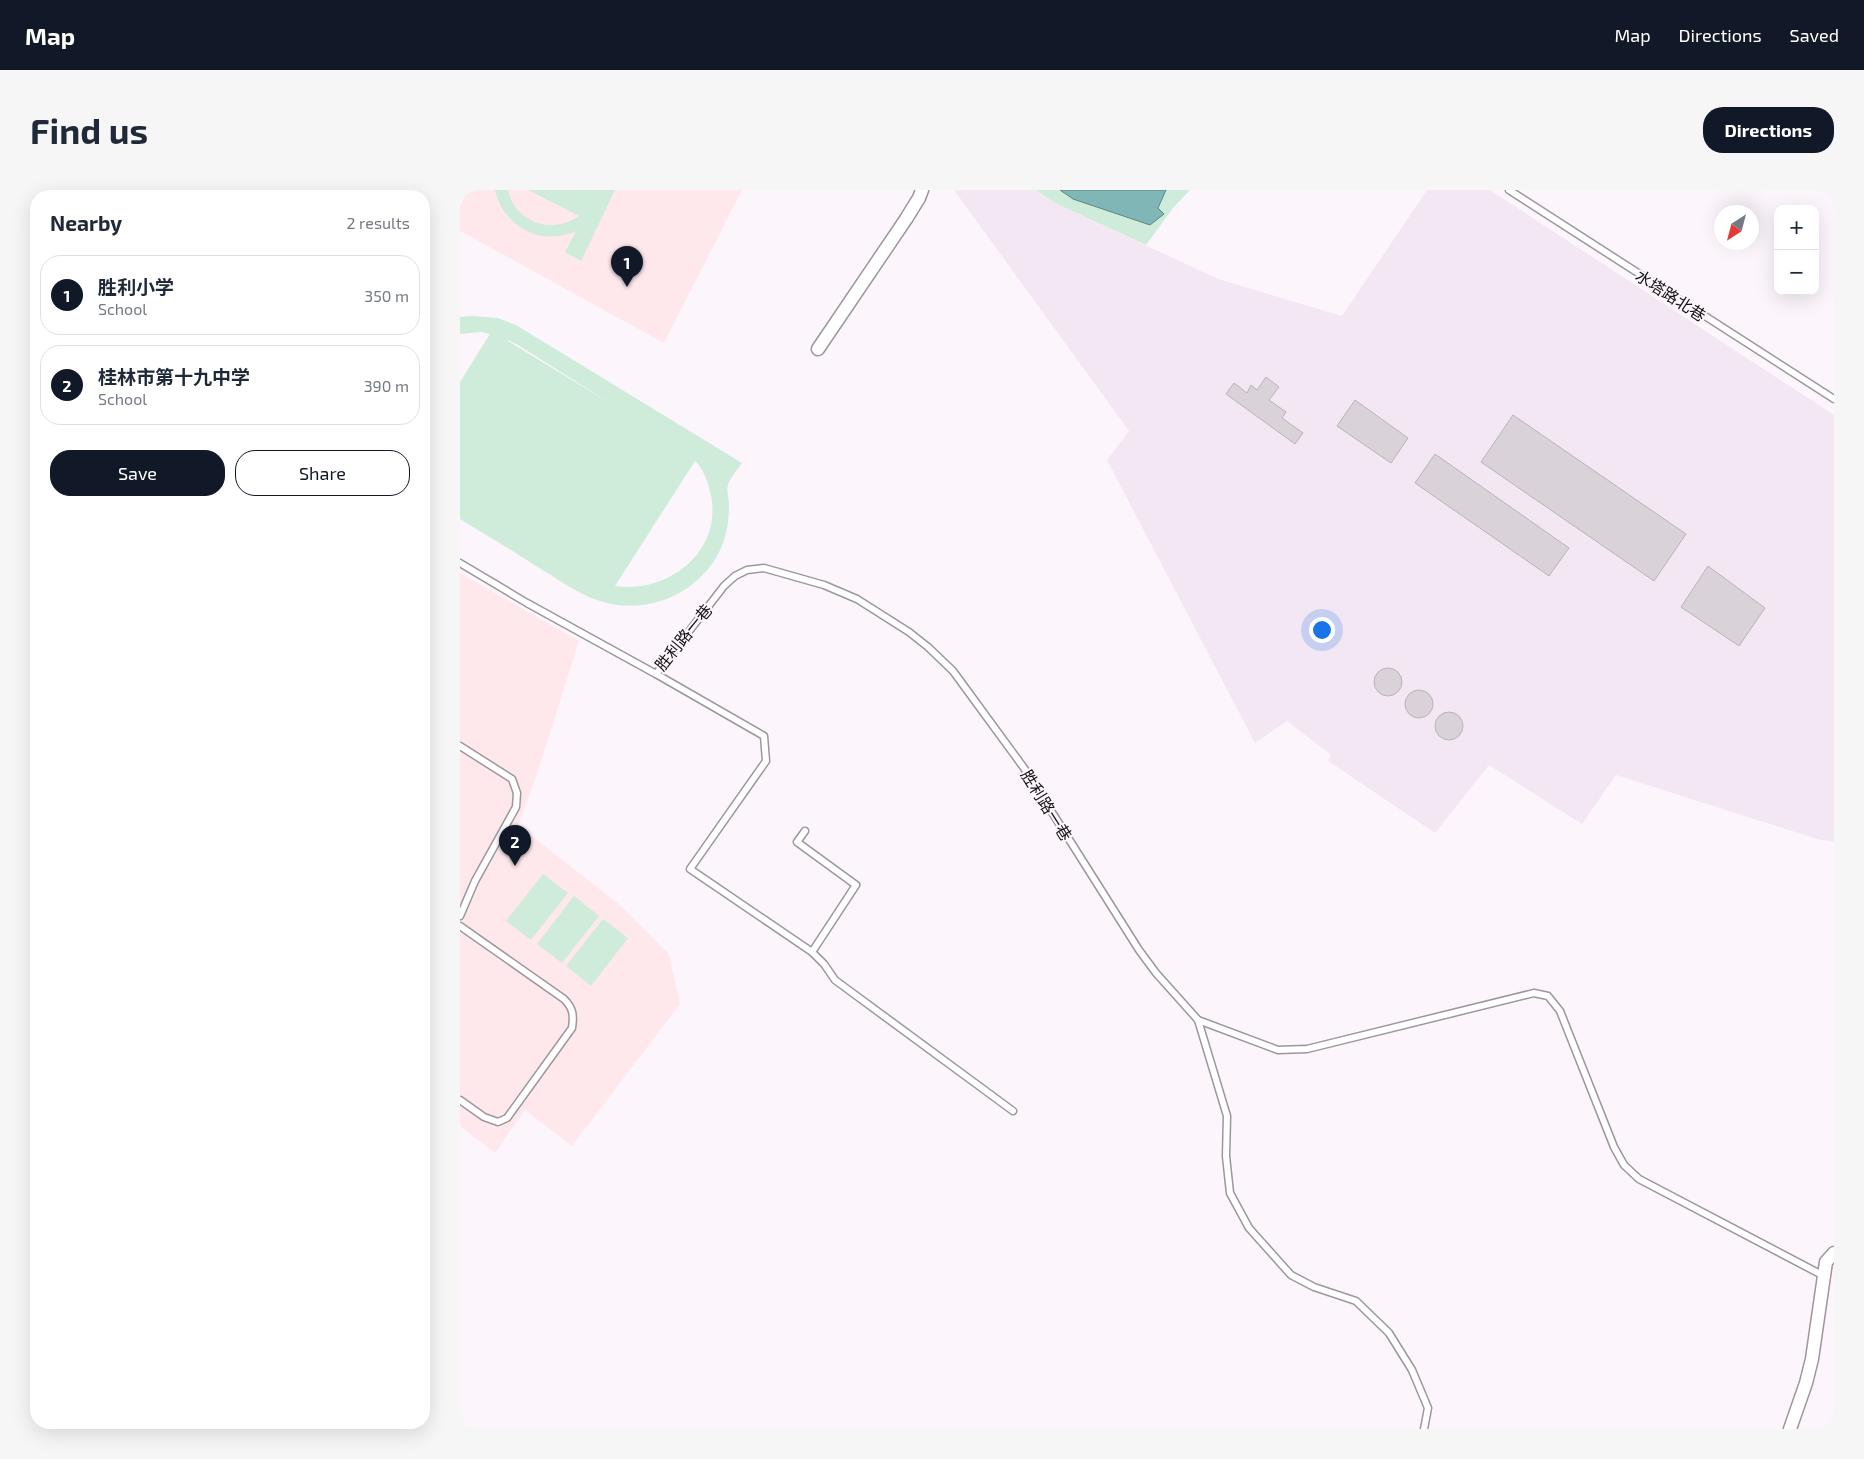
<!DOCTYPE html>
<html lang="en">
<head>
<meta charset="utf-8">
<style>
	:root { --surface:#fff; --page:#f6f6f7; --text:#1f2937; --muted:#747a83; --line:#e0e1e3; --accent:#111827 }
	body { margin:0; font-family:"Exo 2","Noto Sans SC",sans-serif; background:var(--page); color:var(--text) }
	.controls { position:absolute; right:15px; top:15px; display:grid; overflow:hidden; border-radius:10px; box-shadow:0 5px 20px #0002 }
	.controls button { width:45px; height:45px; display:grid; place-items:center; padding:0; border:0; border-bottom:1px solid var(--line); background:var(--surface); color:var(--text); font:25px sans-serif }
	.compass { position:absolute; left:1254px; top:15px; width:45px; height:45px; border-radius:50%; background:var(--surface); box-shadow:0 5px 20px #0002; rotate:216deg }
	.you { position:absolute; left:861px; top:439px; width:18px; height:18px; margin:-12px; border:4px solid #fff; border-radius:50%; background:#1a73e8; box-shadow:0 0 0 8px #1a73e833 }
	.badge { display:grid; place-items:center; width:32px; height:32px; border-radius:50%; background:var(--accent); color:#fff; font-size:16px; font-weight:700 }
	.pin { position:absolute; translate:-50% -41px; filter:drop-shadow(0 1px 2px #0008) }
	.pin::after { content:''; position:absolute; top:26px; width:18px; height:15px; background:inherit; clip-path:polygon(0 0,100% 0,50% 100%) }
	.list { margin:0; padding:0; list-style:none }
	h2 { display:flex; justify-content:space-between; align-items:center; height:65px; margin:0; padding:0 20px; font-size:21px }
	h2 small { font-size:16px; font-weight:400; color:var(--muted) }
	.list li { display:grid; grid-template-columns:32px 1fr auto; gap:15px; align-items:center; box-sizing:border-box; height:80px; margin:0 10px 10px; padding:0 10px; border:1px solid var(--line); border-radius:20px }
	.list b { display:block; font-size:19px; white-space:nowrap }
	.list p { margin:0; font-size:16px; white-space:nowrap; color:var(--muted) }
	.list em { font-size:16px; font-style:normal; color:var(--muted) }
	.actions { display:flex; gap:10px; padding:15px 20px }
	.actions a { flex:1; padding:11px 0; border:1px solid var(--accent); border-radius:20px; text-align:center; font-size:18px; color:var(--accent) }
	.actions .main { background:var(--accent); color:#fff }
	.map { position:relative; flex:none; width:1374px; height:1239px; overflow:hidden; border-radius:20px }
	header { display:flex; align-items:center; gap:30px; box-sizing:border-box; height:70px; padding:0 25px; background:var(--accent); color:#fff }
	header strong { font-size:24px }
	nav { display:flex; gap:28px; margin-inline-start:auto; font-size:18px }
	.intro { display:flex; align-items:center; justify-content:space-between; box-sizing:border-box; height:120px; padding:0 30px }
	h1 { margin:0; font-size:35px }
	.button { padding:12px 22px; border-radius:20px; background:var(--accent); color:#fff; font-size:18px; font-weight:700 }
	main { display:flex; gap:30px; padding:0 30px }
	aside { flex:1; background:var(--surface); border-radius:20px; box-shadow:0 5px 20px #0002 }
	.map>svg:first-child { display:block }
	.built { fill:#f3e7f3 }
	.education { fill:#fee8ec }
	.green { fill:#cfecda; fill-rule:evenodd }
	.water { fill:#80b6b5; stroke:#5f8484 }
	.building { fill:#d9d3d9; stroke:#b9b3b8 }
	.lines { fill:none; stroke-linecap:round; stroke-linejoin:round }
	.lane-casing { stroke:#9d979d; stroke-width:9 }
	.street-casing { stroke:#9d979d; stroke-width:15 }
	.lane { stroke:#fff; stroke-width:6 }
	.street { stroke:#fff; stroke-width:12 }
	.labels { text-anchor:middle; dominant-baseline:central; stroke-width:4; stroke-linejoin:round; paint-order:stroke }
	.street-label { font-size:16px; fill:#131113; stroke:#fcf6fc }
</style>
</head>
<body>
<header>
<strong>Map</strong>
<nav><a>Map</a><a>Directions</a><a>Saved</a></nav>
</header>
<div class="intro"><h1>Find us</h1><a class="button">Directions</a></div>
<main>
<aside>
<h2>Nearby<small>2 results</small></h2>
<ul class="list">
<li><span class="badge">1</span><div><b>胜利小学</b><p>School</p></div><em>350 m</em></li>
<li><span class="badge">2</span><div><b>桂林市第十九中学</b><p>School</p></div><em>390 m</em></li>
</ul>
<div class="actions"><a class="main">Save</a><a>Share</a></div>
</aside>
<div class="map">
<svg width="1374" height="1239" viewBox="0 0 1374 1239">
	<rect width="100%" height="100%" fill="#fcf6fc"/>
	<path class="built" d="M 494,0 L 576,0 L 595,13 L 758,89 L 882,126 L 967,0 L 1030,0 L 1374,225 L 1374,652 L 1357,649 L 1156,585 L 1122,634 L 1029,575 L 975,643 L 868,571 L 871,565 L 827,531 L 795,553 L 647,270 L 669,241 Z"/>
	<g class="education">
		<path d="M 0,0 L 282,0 L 204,153 L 0,41 Z"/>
		<path d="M 0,383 L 119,451 L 78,581 L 58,635 L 161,716 L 209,764 L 220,814 L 112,956 L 65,920 L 35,963 L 0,936 Z"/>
	</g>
	<g class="green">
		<path d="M 35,0 L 48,0 C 55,33 93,45 119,26 L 68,0 L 155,0 L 121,71 L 105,62 L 116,41 C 80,57 44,37 35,0 Z"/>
		<path d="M 576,0 L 730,0 L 713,18 L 686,55 L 595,13 Z"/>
		<path d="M 12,126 L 38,128 L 56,135 L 282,273 C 278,279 270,288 268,295 C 266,300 269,308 269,314 C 269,334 266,351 256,368 C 231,408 181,426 137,410 C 118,404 101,391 84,381 C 56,363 28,346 0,329 L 0,192 L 30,144 L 21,142 L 0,144 L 0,127 ZM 48,150 L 58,155 L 153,215 L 48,151 ZM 235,271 C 242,277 248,291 250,301 C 265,359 210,404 155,396 Z"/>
		<path d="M 83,684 L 108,703 L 71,750 L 46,731 Z"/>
		<path d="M 114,706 L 139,726 L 102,773 L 77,754 Z"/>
		<path d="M 143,729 L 168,748 L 131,796 L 106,776 Z"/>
	</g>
	<path class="water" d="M 600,0 L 706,0 L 698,18 L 704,24 L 690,35 L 613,9 Z"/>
	<g class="building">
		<path d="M 806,187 L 819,197 L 809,210 L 826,222 L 822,228 L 843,243 L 835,254 L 766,204 L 774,193 L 787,203 L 791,195 L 797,200 Z"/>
		<path d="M 895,210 L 948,248 L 931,273 L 877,236 Z"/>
		<path d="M 1053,225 L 1226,344 L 1194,391 L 1021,272 Z"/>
		<path d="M 975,264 L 1109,358 L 1089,386 L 955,293 Z"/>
		<path d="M 1248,376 L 1305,418 L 1279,456 L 1221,417 Z"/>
		<circle cx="928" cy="492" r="14"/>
		<circle cx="959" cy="514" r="14"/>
		<circle cx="989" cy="536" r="14"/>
	</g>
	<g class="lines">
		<g class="lane-casing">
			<g id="lane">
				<path d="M 1049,0 L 1374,209"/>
				<path d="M 0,373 L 67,413 L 196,484 L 264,396 L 275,386 L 287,380 L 304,378 L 364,395 L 397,409 L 449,442 L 468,457 L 493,481 L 564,578 L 679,760 L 696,783 L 738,830 L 767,926 L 766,966 L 770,1003 L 789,1038 L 831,1085 L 854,1097 L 896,1111 L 929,1143 L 952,1180 L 968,1218 L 964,1239"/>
				<path d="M 196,484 L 304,546 L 306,571 L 230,679 L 352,762 L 364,774 L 375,790 L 553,921"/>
				<path d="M 0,556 L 52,589 L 57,603 L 56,617 L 15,691 L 0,726"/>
				<path d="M 345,641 L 337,652 L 396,695 L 352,762"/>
				<path d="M 0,736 L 104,809 C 113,818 114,825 112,838 L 47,928 L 38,932 L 24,927 L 0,910"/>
				<path d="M 738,830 L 818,860 L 847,859 L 1074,803 L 1088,806 L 1100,821 L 1154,957 L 1164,975 L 1179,989 L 1364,1086"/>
			</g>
		</g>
		<g class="street-casing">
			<g id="street">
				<path d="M 358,159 L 446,29 L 459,8 L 462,0"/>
				<path d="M 1330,1239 L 1346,1193 L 1352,1169 L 1366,1072 L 1374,1063"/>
			</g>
		</g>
		<use href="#lane" class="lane"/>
		<use href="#street" class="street"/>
	</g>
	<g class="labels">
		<g class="street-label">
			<text transform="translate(1211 105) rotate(33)">水塔路北巷</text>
			<text transform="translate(223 447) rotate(-51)">胜利路一巷</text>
			<text transform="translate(587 615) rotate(58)">胜利路一巷</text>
		</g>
	</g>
</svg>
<div class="controls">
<button>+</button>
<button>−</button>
</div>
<svg class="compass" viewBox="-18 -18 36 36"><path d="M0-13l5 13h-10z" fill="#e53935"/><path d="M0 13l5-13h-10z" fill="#747a83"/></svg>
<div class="you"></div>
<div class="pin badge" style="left:167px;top:97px">1</div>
<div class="pin badge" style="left:55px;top:676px">2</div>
</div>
</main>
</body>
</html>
